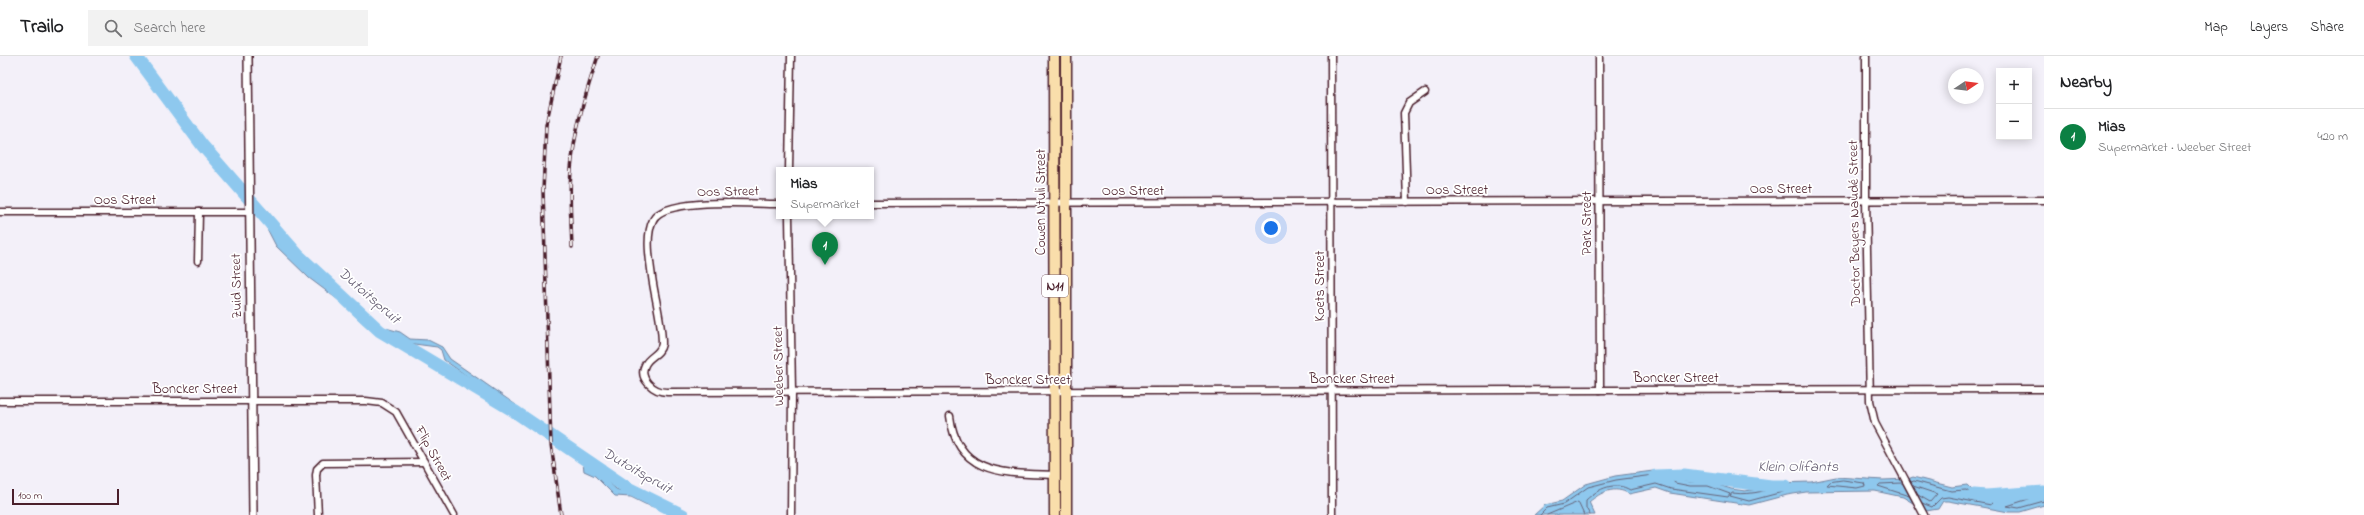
<!DOCTYPE html>
<html lang="en">
<head>
<meta charset="utf-8">
<style>
	:root { --surface:#fff; --page:#f2f2f2; --text:#202124; --muted:#757577; --line:#e0e0e0; --accent:#0b8043 }
	body { margin:0; font-family:"Indie Flower",sans-serif; background:var(--page); color:var(--text) }
	.controls { position:absolute; right:12px; top:12px; display:grid; overflow:hidden; border-radius:0px; box-shadow:0 2px 10px #0003 }
	.controls button { width:36px; height:36px; display:grid; place-items:center; padding:0; border:0; border-bottom:1px solid var(--line); background:var(--surface); color:var(--text); font:20px sans-serif }
	.compass { position:absolute; left:1948px; top:12px; width:36px; height:36px; border-radius:50%; background:var(--surface); box-shadow:0 2px 10px #0003; rotate:77deg }
	.scale { position:absolute; left:12px; bottom:10px; width:107px; box-sizing:border-box; padding-left:4px; border:2px solid #4a1f2b; border-top:0; font-size:11px; line-height:14px; white-space:nowrap; color:#4a1f2b; -webkit-text-stroke:3px #fff; paint-order:stroke }
	.you { position:absolute; left:1271px; top:172px; width:14px; height:14px; margin:-10px; border:3px solid #fff; border-radius:50%; background:#1a73e8; box-shadow:0 0 0 6px #1a73e833 }
	.badge { display:grid; place-items:center; width:26px; height:26px; border-radius:50%; background:var(--accent); color:#fff; font-size:13px; font-weight:700 }
	.pin { position:absolute; translate:-50% -33px; filter:drop-shadow(0 1px 2px #0008) }
	.pin::after { content:''; position:absolute; top:21px; width:14px; height:12px; background:inherit; clip-path:polygon(0 0,100% 0,50% 100%) }
	.popup { position:absolute; left:776px; top:111px; width:98px; height:52px; box-sizing:border-box; display:grid; place-content:center; border-radius:0px; background:var(--surface); filter:drop-shadow(0 1px 3px #0005); font-size:13px; white-space:nowrap; color:var(--muted) }
	.popup b { font-size:15px; color:var(--text) }
	.popup::after { content:''; position:absolute; left:50%; top:100%; margin-left:-8px; border:8px solid transparent; border-top-color:var(--surface) }
	.list { margin:0; padding:0; list-style:none }
	h2 { display:flex; justify-content:space-between; align-items:center; height:52px; margin:0; padding:0 16px; font-size:17px }
	h2 small { font-size:13px; font-weight:400; color:var(--muted) }
	.list li { display:grid; grid-template-columns:26px 1fr auto; gap:12px; align-items:center; box-sizing:border-box; height:56px; padding:0 16px; border-top:1px solid var(--line) }
	.list b { display:block; font-size:15px; white-space:nowrap }
	.list p { margin:0; font-size:13px; white-space:nowrap; color:var(--muted) }
	.list em { font-size:13px; font-style:normal; color:var(--muted) }
	.icon { flex:none; width:22px; height:22px; fill:none; stroke:currentColor; stroke-width:2; stroke-linecap:round; stroke-linejoin:round }
	.map { position:relative; flex:none; width:2044px; height:459px; overflow:hidden }
	header { display:flex; align-items:center; gap:24px; box-sizing:border-box; height:56px; padding:0 20px; background:var(--surface); border-bottom:1px solid var(--line) }
	header strong { font-size:19px }
	nav { display:flex; gap:22px; margin-inline-start:auto; font-size:14px }
	.search { width:280px; height:36px; background:var(--page); display:flex; align-items:center; gap:10px; box-sizing:border-box; padding:0 14px; border-radius:0px; color:var(--muted); font-size:15px }
	main { display:flex }
	aside { flex:1; background:var(--surface) }
	.map>svg:first-child { display:block }
	.water { fill:#8ec8ee; stroke:#7384a0 }
	.lines { fill:none; stroke-linecap:round; stroke-linejoin:round }
	.shore { stroke:#656379; stroke-width:1 }
	.river { stroke:#8ec8ee; stroke-width:13 }
	.minor-casing { stroke:#4a1f2b; stroke-width:9 }
	.tertiary-casing { stroke:#4a1f2b; stroke-width:10 }
	.trunk-casing { stroke:#4a1f2b; stroke-width:13 }
	.minor { stroke:#fff; stroke-width:6 }
	.tertiary { stroke:#fff; stroke-width:7 }
	.trunk { stroke:#f9deab; stroke-width:10 }
	.rail-casing { stroke:#4a1f2b; stroke-width:3.5 }
	.rail { stroke:#fff; stroke-width:2; stroke-dasharray:6; stroke-linecap:butt }
	.labels { text-anchor:middle; dominant-baseline:central; stroke-width:3.5; stroke-linejoin:round; paint-order:stroke }
	.shield { fill:#fff; stroke:#80626b; stroke-width:1 }
	.shield-label { font-size:13px; font-weight:bold; fill:#4a1f2b }
	.street-label { font-size:14px; fill:#4a1f2b; stroke:#fff }
	.water-label { font-size:15px; font-style:italic; fill:#625a6f; stroke:#fff }
</style>
</head>
<body>
<header>
<strong>Trailo</strong>
<div class="search"><svg class="icon" aria-label="search" viewBox="0 0 24 24"><circle cx="10" cy="10" r="6"/><path d="M15 15l6 6"/></svg>Search here</div>
<nav><a>Map</a><a>Layers</a><a>Share</a></nav>
</header>
<main>
<div class="map">
<svg width="2044" height="459" viewBox="0 0 2044 459">
	<rect width="100%" height="100%" fill="#f3f0f9"/>
	<filter id="ink" filterUnits="userSpaceOnUse"><feTurbulence type="fractalNoise" baseFrequency=".025" numOctaves="2"/><feDisplacementMap in="SourceGraphic" scale="8" xChannelSelector="R" yChannelSelector="G"/><feConvolveMatrix kernelMatrix="1 2 1 2 8 2 1 2 1" color-interpolation-filters="sRGB"/></filter>
	<g filter="url(#ink)">
		<g class="water">
			<path d="M 255,146 L 262,149 L 271,159 L 278,182 L 294,200 L 368,267 L 400,276 L 410,283 L 428,284 L 442,291 L 450,303 L 516,349 L 511,357 L 481,330 L 444,304 L 441,294 L 437,291 L 407,287 L 396,279 L 378,278 L 367,271 L 341,246 L 309,222 L 276,190 L 260,159 L 253,153 Z"/>
			<path d="M 583,408 L 603,421 L 616,433 L 687,459 L 676,459 L 645,448 L 631,441 L 615,440 L 595,420 L 584,415 Z"/>
			<path d="M 1653,415 L 1670,417 L 1676,423 L 1690,426 L 1709,426 L 1731,433 L 1745,435 L 1765,432 L 1773,427 L 1811,426 L 1836,421 L 1883,424 L 1908,423 L 1913,421 L 1952,431 L 1967,429 L 1972,434 L 2005,444 L 2021,442 L 2044,434 L 2044,449 L 2020,456 L 2009,456 L 1948,445 L 1943,445 L 1938,453 L 1926,455 L 1903,441 L 1875,435 L 1806,436 L 1787,439 L 1749,449 L 1670,437 L 1656,432 L 1629,438 C 1615,429 1601,436 1589,446 L 1595,459 L 1534,459 L 1545,449 L 1562,445 L 1586,428 L 1615,420 Z"/>
		</g>
		<g class="lines">
			<g class="shore">
				<path d="M 1843,424 L 1864,427 L 1865,430 L 1857,432 L 1827,429 L 1830,426 Z"/>
				<path d="M 1911,426 L 1914,425 L 1951,435 L 1966,434 C 1974,441 1985,439 1993,447 L 1991,449 L 1948,441 L 1941,442 L 1932,451 L 1922,447"/>
				<path d="M 1902,427 L 1880,428 L 1878,430 L 1909,440"/>
				<path d="M 1790,430 L 1790,434 L 1749,445 L 1730,440 L 1732,437 C 1755,440 1769,432 1790,430 Z"/>
				<path d="M 1913,430 L 1937,438 L 1930,446 L 1918,439"/>
				<path d="M 2044,438 L 2007,450 L 2019,452 L 2044,445"/>
				<path d="M 1540,459 L 1547,452 L 1564,448 L 1588,431 L 1616,424 L 1653,419 L 1668,421 L 1675,427 L 1690,430 L 1708,430 L 1730,438 L 1728,441 L 1671,433 L 1656,428 L 1630,434 C 1615,425 1599,432 1586,444 L 1586,452 L 1590,459"/>
				<path d="M 1547,459 L 1578,446 L 1584,459"/>
			</g>
			<g class="river">
				<path d="M 136,0 L 202,89 L 298,199 L 380,275 L 514,355 L 626,431 L 683,459"/>
				<path d="M 1656,420 L 1684,419 L 1771,430 L 1786,430"/>
				<path d="M 1974,439 L 1986,440 L 2044,436"/>
			</g>
			<g class="minor-casing">
				<g id="minor">
					<path d="M 1331,0 L 1332,459"/>
					<path d="M 1599,0 L 1600,334"/>
					<path d="M 1866,0 L 1866,144 L 1870,345 L 1875,367 L 1924,459"/>
					<path d="M 789,114 L 791,0"/>
					<path d="M 1407,146 L 1404,57 L 1409,47 L 1425,36"/>
					<path d="M 871,147 L 2044,144"/>
					<path d="M 779,148 C 755,148 664,141 653,164 C 645,180 650,205 652,221 C 655,243 662,266 662,288 C 660,299 649,300 645,309 C 638,323 654,336 667,336 L 2044,333"/>
					<path d="M 0,156 L 249,156"/>
					<path d="M 789,160 L 792,335 L 791,459"/>
					<path d="M 198,205 L 199,156"/>
					<path d="M 0,345 L 366,345 L 382,347 L 396,356 L 454,459"/>
					<path d="M 950,360 C 957,421 1008,417 1055,419"/>
					<path d="M 318,459 L 316,419 L 317,413 L 323,407 L 424,406"/>
				</g>
			</g>
			<g class="tertiary-casing">
				<path id="tertiary" d="M 248,0 L 253,459"/>
			</g>
			<g class="trunk-casing">
				<g id="trunk">
					<path d="M 1054,0 L 1055,459"/>
					<path d="M 1066,0 L 1066,459"/>
				</g>
			</g>
			<use href="#minor" class="minor"/>
			<use href="#tertiary" class="tertiary"/>
			<use href="#trunk" class="trunk"/>
			<g class="rail-casing">
				<g id="rail">
					<path d="M 561,0 L 546,69 L 543,135 L 551,388 L 561,459"/>
					<path d="M 572,191 C 571,165 569,139 571,114 C 574,74 586,37 598,0"/>
				</g>
			</g>
			<use href="#rail" class="rail"/>
		</g>
	</g>
	<g class="labels">
		<rect class="shield" x="1042" y="219" width="26" height="22" rx="3"/>
		<g class="shield-label">
			<text x="1055" y="230">N11</text>
		</g>
		<g class="street-label">
			<text x="1781" y="133">Oos Street</text>
			<text x="1457" y="134">Oos Street</text>
			<text x="1133" y="135">Oos Street</text>
			<text transform="translate(728 136) rotate(-1)">Oos Street</text>
			<text x="125" y="144">Oos Street</text>
			<text transform="translate(1041 146) rotate(-90)">Cowen Ntuli Street</text>
			<text transform="translate(1587 167) rotate(-90)">Park Street</text>
			<text transform="translate(1855 167) rotate(-91)">Doctor Beyers Naudé Street</text>
			<text transform="translate(237 230) rotate(-91)">Zuid Street</text>
			<text transform="translate(1320 230) rotate(-90)">Koets Street</text>
			<text transform="translate(779 310) rotate(-91)">Weeber Street</text>
			<text x="1676" y="322">Boncker Street</text>
			<text x="1352" y="323">Boncker Street</text>
			<text x="1028" y="324">Boncker Street</text>
			<text x="195" y="333">Boncker Street</text>
			<text transform="translate(433 398) rotate(61)">Flip Street</text>
		</g>
		<g class="water-label">
			<text transform="translate(369 240) rotate(41)">Dutoitspruit</text>
			<text x="1798" y="411">Klein Olifants</text>
			<text transform="translate(637 415) rotate(30)">Dutoitspruit</text>
		</g>
	</g>
</svg>
<div class="controls">
<button>+</button>
<button>−</button>
</div>
<svg class="compass" viewBox="-18 -18 36 36"><path d="M0-13l5 13h-10z" fill="#e53935"/><path d="M0 13l5-13h-10z" fill="#757577"/></svg>
<div class="scale">100 m</div>
<div class="you"></div>
<div class="pin badge" style="left:825px;top:209px">1</div>
<div class="popup"><b>Mias</b>Supermarket</div>
</div>
<aside>
<h2>Nearby<small></small></h2>
<ul class="list">
<li><span class="badge">1</span><div><b>Mias</b><p>Supermarket · Weeber Street</p></div><em>420 m</em></li>
</ul>
</aside>
</main>
</body>
</html>
